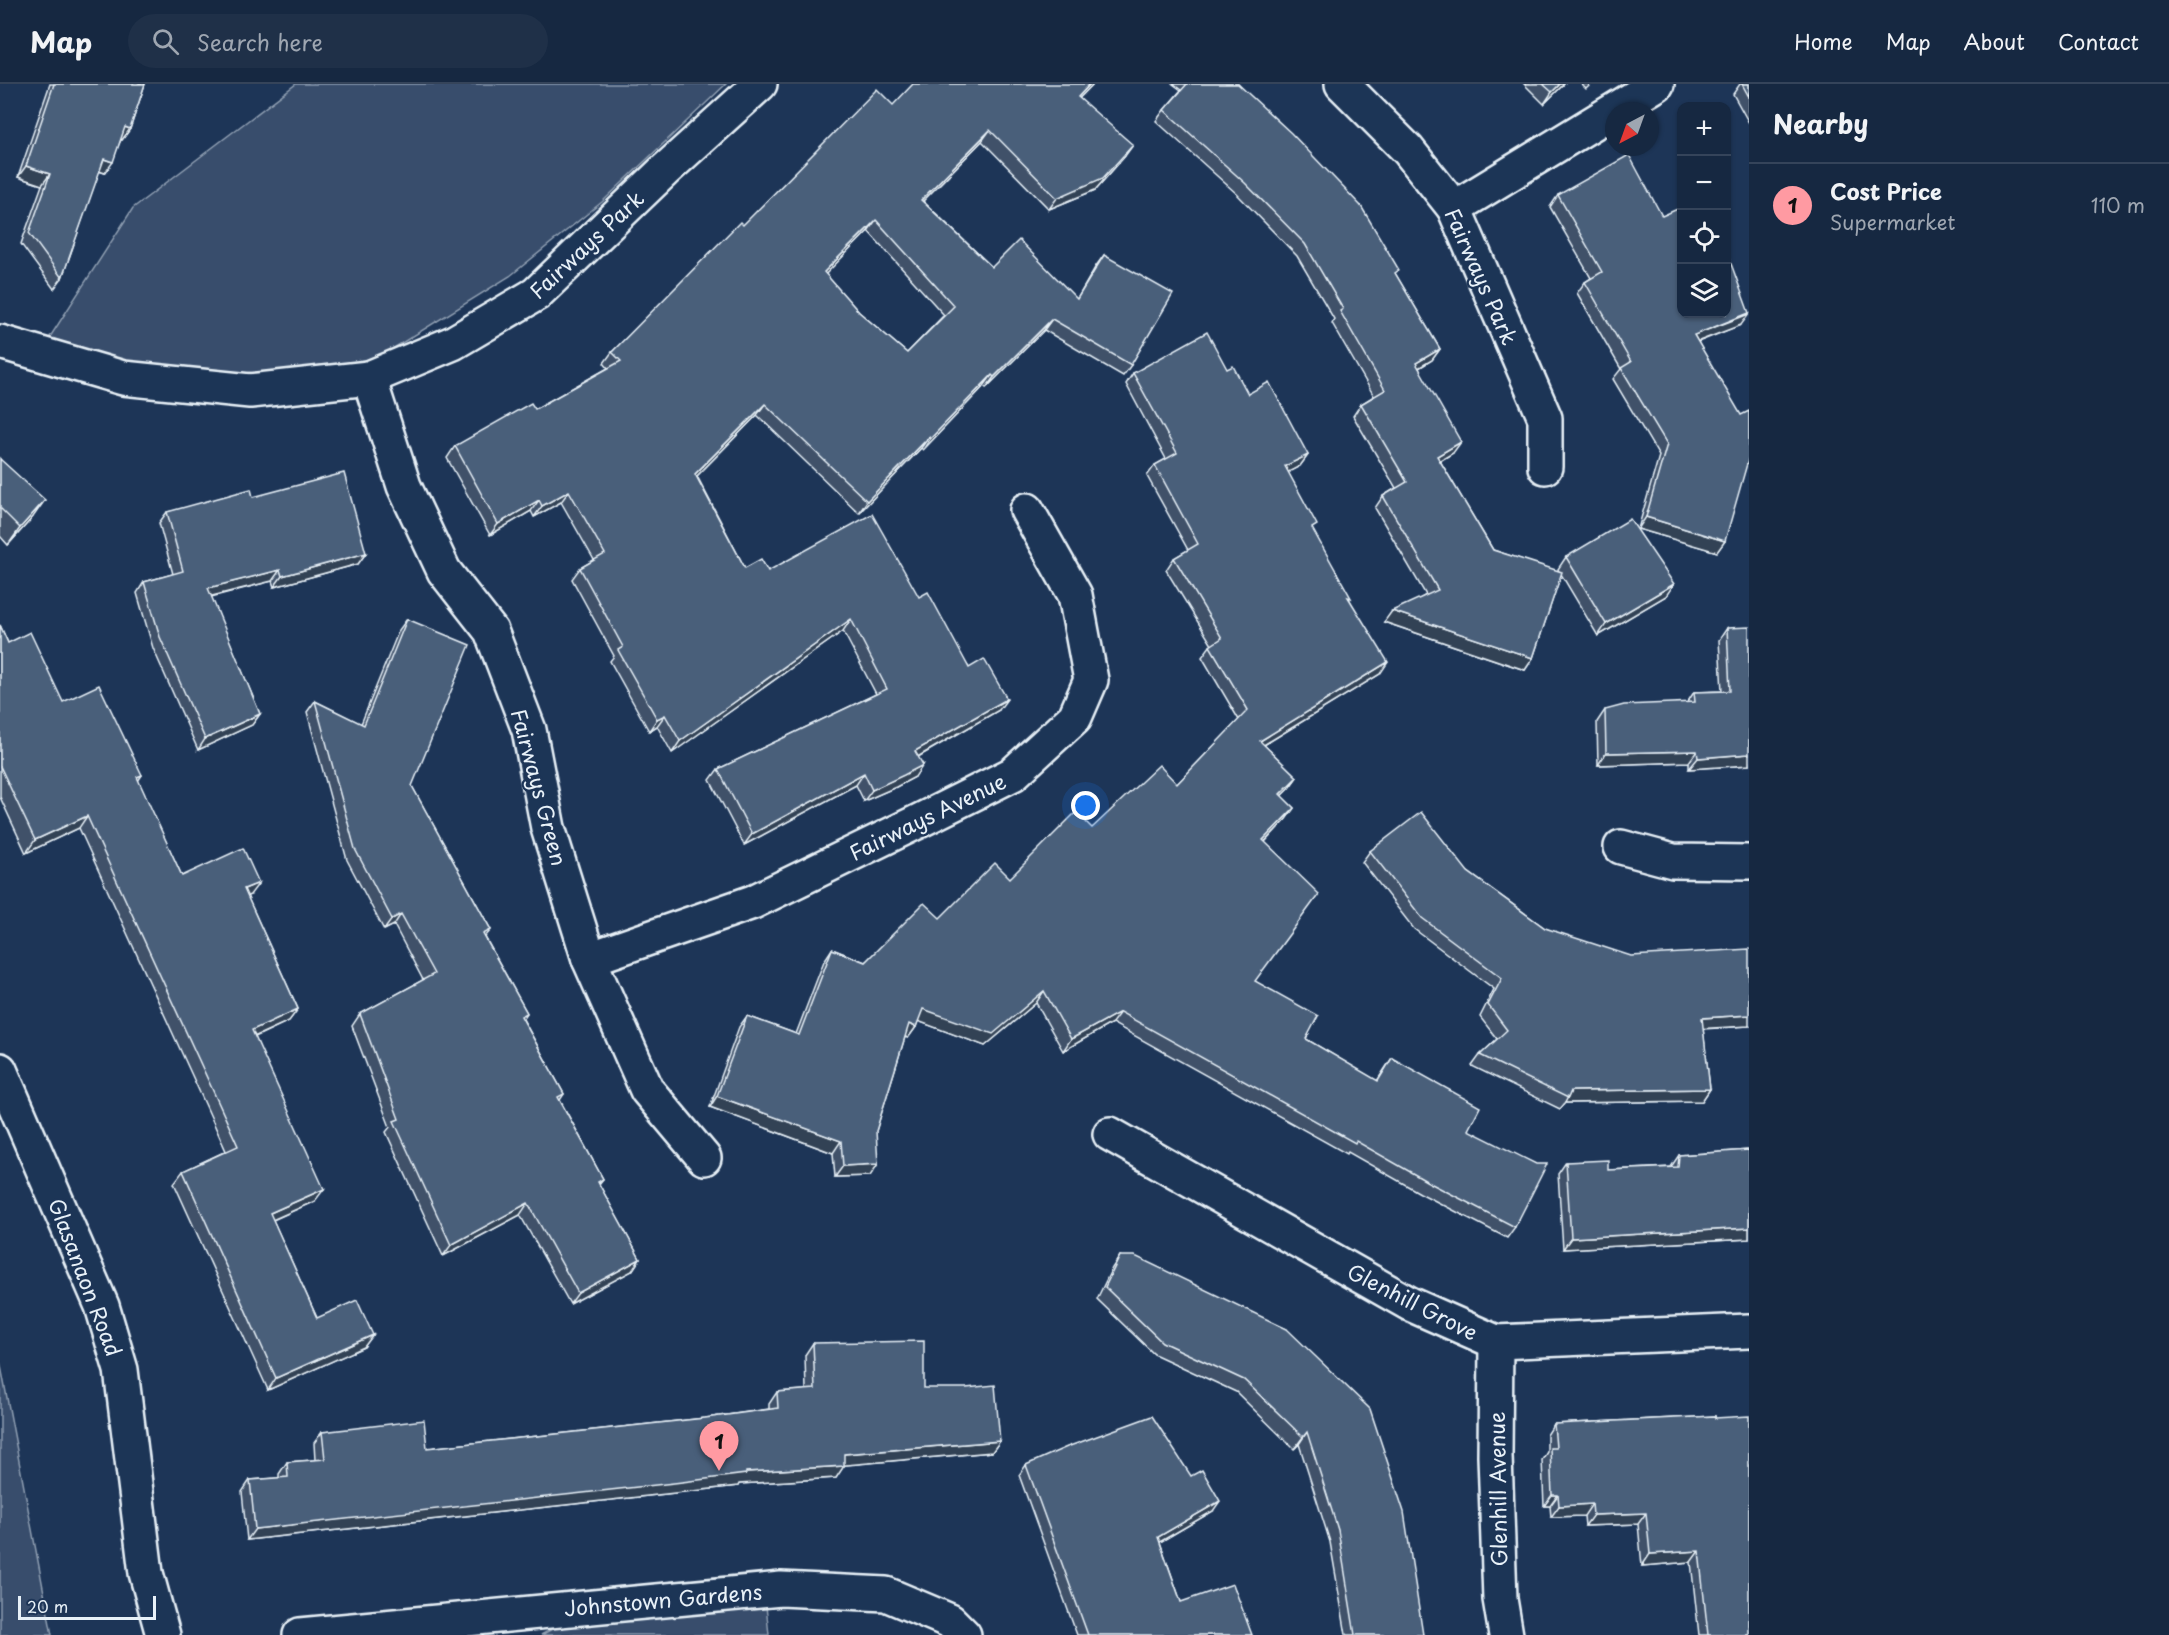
<!DOCTYPE html>
<html lang="en">
<head>
<meta charset="utf-8">
<style>
	:root { --surface:#162841; --page:#1f3048; --text:#f1f3f6; --muted:#9ea6b1; --line:#35445a; --accent:#ff9aa2 }
	body { margin:0; font-family:"Playpen Sans",sans-serif; background:var(--page); color:var(--text) }
	.controls { position:absolute; right:18px; top:18px; display:grid; overflow:hidden; border-radius:12px; box-shadow:0 2px 4px #0004 }
	.controls button { width:54px; height:54px; display:grid; place-items:center; padding:0; border:0; border-bottom:2px solid var(--line); background:var(--surface); color:var(--text); font:30px sans-serif }
	.compass { position:absolute; left:1605px; top:18px; width:54px; height:54px; border-radius:50%; background:var(--surface); box-shadow:0 2px 4px #0004; rotate:221deg }
	.scale { position:absolute; left:18px; bottom:15px; width:138px; box-sizing:border-box; padding-left:6px; border:3px solid #e8f1f8; border-top:0; font-size:16px; line-height:21px; white-space:nowrap; color:#e8f1f8; -webkit-text-stroke:4px #1d3557; paint-order:stroke }
	.you { position:absolute; left:1086px; top:722px; width:21px; height:21px; margin:-15px; border:4px solid #fff; border-radius:50%; background:#1a73e8; box-shadow:0 0 0 9px #1a73e833 }
	.badge { display:grid; place-items:center; width:39px; height:39px; border-radius:50%; background:var(--accent); color:#111; font-size:20px; font-weight:700 }
	.pin { position:absolute; translate:-50% -50px; filter:drop-shadow(0 2px 3px #0008) }
	.pin::after { content:''; position:absolute; top:32px; width:21px; height:18px; background:inherit; clip-path:polygon(0 0,100% 0,50% 100%) }
	.list { margin:0; padding:0; list-style:none }
	h2 { display:flex; justify-content:space-between; align-items:center; height:78px; margin:0; padding:0 24px; font-size:26px }
	h2 small { font-size:20px; font-weight:400; color:var(--muted) }
	.list li { display:grid; grid-template-columns:39px 1fr auto; gap:18px; align-items:center; box-sizing:border-box; height:84px; padding:0 24px; border-top:2px solid var(--line) }
	.list b { display:block; font-size:22px; white-space:nowrap }
	.list p { margin:0; font-size:20px; white-space:nowrap; color:var(--muted) }
	.list em { font-size:20px; font-style:normal; color:var(--muted) }
	.icon { flex:none; width:33px; height:33px; fill:none; stroke:currentColor; stroke-width:2; stroke-linecap:round; stroke-linejoin:round }
	.map { position:relative; flex:none; width:1749px; height:1551px; overflow:hidden }
	header { display:flex; align-items:center; gap:36px; box-sizing:border-box; height:84px; padding:0 30px; background:var(--surface); border-bottom:2px solid var(--line) }
	header strong { font-size:28px }
	nav { display:flex; gap:33px; margin-inline-start:auto; font-size:21px }
	.search { width:420px; height:54px; background:var(--page); display:flex; align-items:center; gap:15px; box-sizing:border-box; padding:0 21px; border-radius:33px; color:var(--muted); font-size:22px }
	main { display:flex }
	aside { flex:1; background:var(--surface) }
	.map>svg:first-child { display:block }
	.green { fill:#374d6c; stroke:#909fb2; stroke-width:1.5 }
	.lines { fill:none; stroke-linecap:round; stroke-linejoin:round }
	.street-casing { stroke:#e8f1f8; stroke-width:38 }
	.street { stroke:#1d3557; stroke-width:33 }
	.wall { fill:#3f5169; stroke:#e8f1f8; stroke-width:1.5; fill-rule:evenodd }
	.shaded-wall { fill:#334255; stroke:#e8f1f8; stroke-width:1.5 }
	.building { fill:#495e7a; stroke:#e8f1f8; stroke-width:1.5; fill-rule:evenodd }
	.labels { text-anchor:middle; dominant-baseline:central; stroke-width:4.5; stroke-linejoin:round; paint-order:stroke }
	.street-label { font-size:21px; fill:#e8f1f8; stroke:#1d3557 }
</style>
</head>
<body>
<header>
<strong>Map</strong>
<div class="search"><svg class="icon" aria-label="search" viewBox="0 0 24 24"><circle cx="10" cy="10" r="6"/><path d="M15 15l6 6"/></svg>Search here</div>
<nav><a>Home</a><a>Map</a><a>About</a><a>Contact</a></nav>
</header>
<main>
<div class="map">
<svg width="1749" height="1551" viewBox="0 0 1749 1551">
	<rect width="100%" height="100%" fill="#1d3557"/>
	<filter id="ink" filterUnits="userSpaceOnUse"><feTurbulence type="fractalNoise" baseFrequency=".0167" numOctaves="2"/><feDisplacementMap in="SourceGraphic" scale="12" xChannelSelector="R" yChannelSelector="G"/><feConvolveMatrix kernelMatrix="1 2 1 2 8 2 1 2 1" color-interpolation-filters="sRGB"/></filter>
	<g filter="url(#ink)">
		<g class="green">
			<path d="M 296,0 L 726,0 L 602,118 L 510,192 L 368,280 L 250,297 L 130,280 L 48,256 L 133,124 Z"/>
			<path d="M 0,1277 L 52,1551 L 0,1551 Z"/>
			<path d="M 595,1522 L 766,1522 L 769,1551 L 541,1551 Z"/>
		</g>
		<g class="lines">
			<g class="street-casing">
				<g id="street">
					<path d="M 1342,0 L 1408,66 L 1454,124 L 1545,334 L 1545,383"/>
					<path d="M 1454,124 L 1657,0"/>
					<path d="M 0,258 L 123,294 L 250,307 L 369,294 L 453,259 L 536,210 L 664,87 L 760,0"/>
					<path d="M 369,294 L 404,402 L 444,487 L 491,547 L 529,646 L 548,744 L 589,875 L 647,1006 L 704,1074"/>
					<path d="M 1621,763 L 1673,777 L 1749,778"/>
					<path d="M 589,875 L 753,818 L 917,738 L 1013,690 L 1075,633 L 1091,596 L 1075,511 L 1027,426"/>
					<path d="M 0,986 L 102,1222 L 121,1286 L 146,1489 L 163,1551"/>
					<path d="M 1110,1050 L 1410,1220 L 1496,1258 L 1749,1247"/>
					<path d="M 1496,1258 L 1495,1372 L 1500,1515 L 1506,1551"/>
					<path d="M 300,1551 L 781,1505 L 886,1510 L 950,1537 L 964,1551"/>
				</g>
			</g>
			<use href="#street" class="street"/>
		</g>
		<g class="wall">
			<path d="M 50,0 L 145,0 L 130,45 L 122,56 L 121,56 L 105,89 L 99,87 L 62,194 L 54,205 L 21,160 L 42,101 L 18,93 Z"/>
			<path d="M 1093,0 L 1079,14 L 1125,72 L 1095,106 L 1049,125 L 982,57 L 923,117 L 992,183 L 1077,215 L 1096,182 L 1104,171 L 1131,281 L 1123,292 L 1044,246 L 986,304 L 984,302 L 923,366 L 921,364 L 859,429 L 757,331 L 697,392 L 745,484 L 768,487 L 919,513 L 999,626 L 918,673 L 915,693 L 896,703 L 864,717 L 856,701 L 744,761 L 710,696 L 718,685 L 876,610 L 843,547 L 672,669 L 657,642 L 649,647 L 610,577 L 614,572 L 572,495 L 580,484 L 594,476 L 561,418 L 534,433 L 531,427 L 490,451 L 447,374 L 455,362 L 535,325 L 608,284 L 604,279 L 612,268 L 743,141 L 893,21 ZM 868,147 L 944,231 L 907,269 L 859,228 L 825,190 Z"/>
			<path d="M 1173,0 L 1238,0 L 1396,191 L 1440,265 L 1432,276 L 1419,284 L 1453,369 L 1440,377 L 1493,466 L 1559,488 L 1558,485 L 1566,473 L 1666,512 L 1598,552 L 1561,490 L 1533,574 L 1525,586 L 1384,538 L 1426,511 L 1375,424 L 1383,412 L 1396,404 L 1353,332 L 1361,320 L 1374,312 L 1332,239 L 1334,235 L 1297,172 L 1237,110 L 1156,37 L 1164,26 L 1181,6 Z"/>
			<path d="M 1524,0 L 1564,0 L 1544,20 Z"/>
			<path d="M 1581,0 L 1591,0 L 1586,5 Z"/>
			<path d="M 1740,0 L 1749,0 L 1749,39 L 1733,10 Z"/>
			<path d="M 1558,111 L 1662,132 L 1741,241 L 1698,258 L 1725,457 L 1717,468 L 1638,445 L 1659,372 L 1613,295 L 1621,285 L 1577,209 L 1585,198 L 1591,194 L 1550,123 Z"/>
			<path d="M 1227,285 L 1248,310 L 1308,371 L 1300,382 L 1288,388 L 1313,447 L 1350,516 L 1380,590 L 1264,661 L 1297,693 L 1289,704 L 1281,712 L 1294,724 L 1286,735 L 1265,758 L 1255,897 L 1306,955 L 1377,997 L 1392,974 L 1468,1046 L 1515,1143 L 1507,1154 L 1420,1109 L 1348,1068 L 1347,1070 L 1112,939 L 1063,967 L 1036,919 L 985,962 L 918,937 L 916,943 L 908,954 L 905,953 L 876,1047 L 870,1092 L 835,1093 L 833,1069 L 710,1023 L 739,943 L 747,932 L 796,950 L 824,877 L 832,865 L 865,878 L 1010,794 L 1092,744 L 1177,700 L 1239,636 L 1202,573 L 1210,562 L 1212,561 L 1166,486 L 1174,474 L 1188,466 L 1147,392 L 1155,381 L 1166,375 L 1126,300 L 1133,289 Z"/>
			<path d="M 0,375 L 33,433 L 8,461 L 0,452 Z"/>
			<path d="M 253,413 L 366,469 L 358,480 L 274,503 L 272,497 L 211,513 L 260,630 L 252,641 L 198,666 L 153,564 L 137,509 L 144,498 L 173,490 L 159,439 L 167,428 Z"/>
			<path d="M 407,535 L 412,702 L 491,846 L 485,853 L 527,929 L 523,935 L 564,1010 L 560,1016 L 603,1095 L 599,1100 L 640,1175 L 632,1187 L 570,1220 L 520,1131 L 443,1172 L 386,1048 L 390,1043 L 352,942 L 360,930 L 423,896 L 394,841 L 384,846 L 347,776 L 307,628 L 315,617 L 361,640 L 399,546 Z"/>
			<path d="M 0,541 L 8,559 L 63,618 L 142,691 L 138,697 L 182,792 L 250,811 L 247,812 L 298,925 L 289,937 L 255,953 L 315,1117 L 273,1136 L 317,1234 L 373,1251 L 364,1263 L 268,1306 L 174,1099 L 183,1087 L 226,1067 L 206,1022 L 79,744 L 26,769 L 0,713 Z"/>
			<path d="M 1727,544 L 1749,681 L 1689,685 L 1689,678 L 1598,681 L 1597,638 L 1605,626 L 1687,619 L 1694,608 L 1722,607 L 1719,556 Z"/>
			<path d="M 1370,767 L 1468,788 L 1545,844 L 1749,942 L 1703,945 L 1710,1005 L 1702,1017 L 1565,1019 L 1560,1025 L 1472,982 L 1480,971 L 1497,955 L 1480,933 L 1494,905 L 1414,845 L 1362,778 Z"/>
			<path d="M 1749,1066 L 1749,1155 L 1563,1165 L 1558,1090 L 1566,1078 L 1608,1086 L 1671,1083 L 1679,1071 Z"/>
			<path d="M 1120,1172 L 1287,1245 L 1423,1551 L 1346,1551 L 1330,1458 L 1299,1360 L 1294,1365 L 1236,1308 L 1154,1270 L 1097,1215 L 1112,1184 Z"/>
			<path d="M 813,1259 L 924,1304 L 1000,1357 L 992,1368 L 844,1381 L 836,1394 L 739,1400 L 738,1402 L 666,1410 L 247,1456 L 242,1408 L 250,1396 L 279,1394 L 279,1390 L 287,1378 L 315,1376 L 314,1359 L 322,1348 L 427,1364 L 705,1334 L 769,1325 L 769,1320 L 777,1308 L 806,1306 L 805,1271 Z"/>
			<path d="M 1715,1332 L 1749,1551 L 1699,1551 L 1691,1478 L 1642,1482 L 1638,1440 L 1585,1442 L 1584,1432 L 1551,1433 L 1550,1422 L 1544,1422 L 1542,1376 L 1547,1368 L 1547,1351 L 1554,1340 Z"/>
			<path d="M 1026,1381 L 1213,1427 L 1160,1458 L 1181,1518 L 1252,1551 L 1077,1551 L 1019,1391 Z"/>
		</g>
		<g class="shaded-wall">
			<path d="M 1090,0 L 1093,0 L 1070,24 L 1078,13 Z"/>
			<path d="M 1560,0 L 1564,0 L 1544,20 L 1552,8 Z"/>
			<path d="M 125,43 L 130,45 L 122,56 L 117,54 Z"/>
			<path d="M 990,46 L 982,57 L 913,127 L 921,116 Z"/>
			<path d="M 1133,61 L 1125,72 L 1095,106 L 1049,125 L 1057,114 Z"/>
			<path d="M 104,75 L 113,78 L 105,89 L 96,86 Z"/>
			<path d="M 26,82 L 50,90 L 42,101 L 18,93 Z"/>
			<path d="M 876,136 L 868,147 L 816,200 L 824,188 Z"/>
			<path d="M 1749,230 L 1741,241 L 1686,262 L 1694,251 Z"/>
			<path d="M 1052,235 L 1044,246 L 986,304 L 994,293 Z"/>
			<path d="M 1440,265 L 1432,276 L 1408,290 L 1416,279 Z"/>
			<path d="M 992,291 L 984,302 L 923,366 L 930,355 Z"/>
			<path d="M 765,320 L 757,331 L 687,402 L 695,390 Z"/>
			<path d="M 929,353 L 921,364 L 859,429 L 867,417 Z"/>
			<path d="M 1461,358 L 1453,369 L 1429,383 L 1437,372 Z"/>
			<path d="M 1308,371 L 1300,382 L 1277,394 L 1285,382 Z"/>
			<path d="M 569,407 L 561,418 L 534,433 L 542,422 Z"/>
			<path d="M 45,416 L 33,433 L 8,461 L 20,444 Z"/>
			<path d="M 539,416 L 531,427 L 490,451 L 498,440 Z"/>
			<path d="M 1646,433 L 1725,457 L 1717,468 L 1638,445 Z"/>
			<path d="M 366,469 L 358,480 L 274,503 L 282,492 Z"/>
			<path d="M 280,486 L 272,497 L 200,515 L 208,504 Z"/>
			<path d="M 1674,500 L 1666,512 L 1598,552 L 1606,540 Z"/>
			<path d="M 1392,527 L 1533,574 L 1525,586 L 1384,538 Z"/>
			<path d="M 851,535 L 843,547 L 672,669 L 680,657 Z"/>
			<path d="M 1388,578 L 1380,590 L 1252,668 L 1260,657 Z"/>
			<path d="M 1007,615 L 999,626 L 907,679 L 915,667 Z"/>
			<path d="M 260,630 L 252,641 L 198,666 L 205,655 Z"/>
			<path d="M 665,631 L 657,642 L 649,647 L 657,635 Z"/>
			<path d="M 1697,667 L 1689,678 L 1598,681 L 1606,669 Z"/>
			<path d="M 1749,670 L 1749,681 L 1689,685 L 1698,674 Z"/>
			<path d="M 923,681 L 915,693 L 896,703 L 864,717 L 872,706 Z"/>
			<path d="M 864,689 L 856,701 L 744,761 L 752,750 Z"/>
			<path d="M 1297,693 L 1289,704 L 1272,721 L 1280,710 Z"/>
			<path d="M 1294,724 L 1286,735 L 1255,768 L 1263,756 Z"/>
			<path d="M 87,732 L 79,744 L 26,769 L 35,756 Z"/>
			<path d="M 259,799 L 250,811 L 235,818 L 244,805 Z"/>
			<path d="M 401,830 L 394,841 L 384,846 L 392,835 Z"/>
			<path d="M 1044,907 L 1036,919 L 985,962 L 915,936 L 923,925 Z"/>
			<path d="M 298,925 L 289,937 L 243,958 L 252,946 Z"/>
			<path d="M 1120,928 L 1112,939 L 1063,967 L 1071,955 Z"/>
			<path d="M 1749,931 L 1749,942 L 1694,945 L 1702,934 Z"/>
			<path d="M 909,940 L 916,943 L 908,954 L 901,951 Z"/>
			<path d="M 1710,1005 L 1702,1017 L 1565,1019 L 1571,1007 Z"/>
			<path d="M 717,1012 L 841,1057 L 833,1069 L 710,1023 Z"/>
			<path d="M 878,1080 L 870,1092 L 835,1093 L 843,1082 Z"/>
			<path d="M 324,1105 L 315,1117 L 261,1141 L 270,1129 Z"/>
			<path d="M 528,1119 L 520,1131 L 443,1172 L 451,1161 Z"/>
			<path d="M 1749,1144 L 1749,1155 L 1563,1165 L 1571,1154 Z"/>
			<path d="M 640,1175 L 632,1187 L 570,1220 L 578,1209 Z"/>
			<path d="M 373,1251 L 364,1263 L 268,1306 L 276,1294 Z"/>
			<path d="M 1307,1348 L 1299,1360 L 1294,1365 L 1303,1353 Z"/>
			<path d="M 1000,1357 L 992,1368 L 835,1382 L 844,1370 Z"/>
			<path d="M 844,1382 L 836,1394 L 739,1400 L 738,1402 L 666,1410 L 247,1456 L 255,1445 L 746,1388 Z"/>
			<path d="M 1552,1411 L 1558,1411 L 1550,1422 L 1544,1422 Z"/>
			<path d="M 1220,1417 L 1213,1427 L 1151,1463 L 1158,1453 Z"/>
			<path d="M 1592,1420 L 1584,1432 L 1551,1433 L 1559,1422 Z"/>
			<path d="M 1646,1429 L 1638,1440 L 1585,1442 L 1593,1431 Z"/>
			<path d="M 1699,1467 L 1691,1478 L 1642,1482 L 1650,1470 Z"/>
		</g>
		<g class="building">
			<path d="M 54,0 L 145,0 L 130,45 L 125,43 L 113,78 L 104,75 L 62,194 L 29,149 L 50,90 L 26,82 Z"/>
			<path d="M 913,0 L 1090,0 L 1078,13 L 1133,61 L 1103,94 L 1057,114 L 990,46 L 921,116 L 992,183 L 1019,156 L 1077,215 L 1104,171 L 1173,210 L 1131,281 L 1052,235 L 994,293 L 992,291 L 930,355 L 929,353 L 867,417 L 765,320 L 695,390 L 745,484 L 761,475 L 768,487 L 872,430 L 919,513 L 928,508 L 969,584 L 984,575 L 1007,615 L 915,667 L 923,681 L 904,691 L 872,706 L 864,689 L 752,750 L 718,685 L 887,605 L 851,535 L 680,657 L 665,631 L 657,635 L 618,566 L 623,563 L 580,484 L 605,470 L 569,407 L 542,422 L 539,416 L 498,440 L 455,362 L 531,319 L 535,325 L 621,277 L 612,268 L 740,138 L 743,141 L 877,5 L 893,21 ZM 876,136 L 954,222 L 907,269 L 859,228 L 824,188 Z"/>
			<path d="M 1187,0 L 1238,0 L 1291,49 L 1361,122 L 1399,186 L 1395,189 L 1440,265 L 1416,279 L 1461,358 L 1437,372 L 1493,466 L 1562,488 L 1533,574 L 1392,527 L 1438,506 L 1383,412 L 1407,398 L 1361,320 L 1385,306 L 1340,227 L 1343,225 L 1305,160 L 1245,99 L 1164,26 Z"/>
			<path d="M 1543,0 L 1560,0 L 1552,8 Z"/>
			<path d="M 1742,0 L 1749,0 L 1749,13 Z"/>
			<path d="M 1629,71 L 1662,132 L 1682,123 L 1682,230 L 1726,230 L 1726,166 L 1749,229 L 1694,251 L 1741,331 L 1749,327 L 1749,373 L 1725,457 L 1646,433 L 1667,360 L 1621,284 L 1631,278 L 1585,198 L 1602,188 L 1558,111 Z"/>
			<path d="M 1207,248 L 1227,285 L 1233,282 L 1248,310 L 1269,298 L 1308,371 L 1285,382 L 1317,441 L 1312,444 L 1351,514 L 1348,513 L 1388,578 L 1260,657 L 1297,693 L 1280,710 L 1294,724 L 1263,756 L 1319,810 L 1255,897 L 1318,932 L 1306,955 L 1378,997 L 1392,974 L 1480,1023 L 1468,1046 L 1536,1080 L 1547,1080 L 1515,1143 L 1428,1098 L 1356,1057 L 1355,1059 L 1120,928 L 1071,955 L 1044,907 L 993,950 L 923,925 L 916,943 L 909,940 L 876,1047 L 878,1080 L 843,1082 L 841,1057 L 717,1012 L 747,932 L 799,951 L 832,865 L 865,878 L 924,819 L 940,834 L 995,779 L 1010,794 L 1076,728 L 1092,744 L 1159,681 L 1177,700 L 1248,626 L 1210,562 L 1222,554 L 1174,474 L 1198,460 L 1155,381 L 1177,369 L 1133,289 Z"/>
			<path d="M 0,375 L 45,416 L 20,444 L 0,424 Z"/>
			<path d="M 344,389 L 366,469 L 282,492 L 280,486 L 208,504 L 260,630 L 205,655 L 160,553 L 144,498 L 183,487 L 167,428 L 251,405 L 253,413 Z"/>
			<path d="M 1630,435 L 1674,500 L 1606,540 L 1566,473 Z"/>
			<path d="M 407,535 L 470,561 L 412,702 L 491,846 L 483,850 L 527,929 L 521,932 L 564,1010 L 558,1013 L 603,1095 L 598,1098 L 640,1175 L 578,1209 L 528,1119 L 451,1161 L 394,1037 L 399,1035 L 360,930 L 434,890 L 401,830 L 392,835 L 355,765 L 315,617 L 364,641 Z"/>
			<path d="M 0,541 L 8,559 L 30,548 L 63,618 L 99,601 L 142,691 L 137,693 L 182,792 L 243,764 L 259,799 L 244,805 L 298,925 L 252,946 L 324,1105 L 270,1129 L 317,1234 L 357,1216 L 373,1251 L 276,1294 L 183,1087 L 238,1062 L 214,1009 L 87,732 L 35,756 L 0,682 Z"/>
			<path d="M 1749,543 L 1749,670 L 1698,674 L 1697,667 L 1606,669 L 1605,626 L 1624,621 L 1695,618 L 1694,608 L 1730,607 L 1727,544 Z"/>
			<path d="M 1421,728 L 1468,788 L 1545,844 L 1631,872 L 1749,865 L 1749,931 L 1702,934 L 1710,1005 L 1571,1007 L 1568,1014 L 1480,971 L 1507,946 L 1488,921 L 1502,894 L 1422,834 L 1370,767 Z"/>
			<path d="M 1749,1066 L 1749,1144 L 1571,1154 L 1566,1078 L 1608,1076 L 1608,1086 L 1678,1083 L 1679,1071 Z"/>
			<path d="M 1120,1172 L 1135,1172 L 1287,1245 L 1370,1325 L 1404,1428 L 1423,1551 L 1355,1551 L 1338,1446 L 1307,1348 L 1303,1353 L 1244,1296 L 1162,1258 L 1105,1203 Z"/>
			<path d="M 924,1257 L 924,1304 L 966,1304 L 995,1301 L 1000,1357 L 844,1370 L 844,1382 L 746,1388 L 746,1390 L 674,1399 L 255,1445 L 250,1396 L 288,1393 L 287,1378 L 325,1375 L 322,1348 L 424,1336 L 427,1364 L 705,1334 L 778,1324 L 777,1308 L 815,1305 L 813,1259 Z"/>
			<path d="M 1152,1332 L 1191,1392 L 1202,1386 L 1220,1417 L 1158,1453 L 1181,1518 L 1233,1500 L 1252,1551 L 1088,1551 L 1026,1381 L 1067,1363 Z"/>
			<path d="M 1715,1332 L 1715,1334 L 1749,1332 L 1749,1551 L 1708,1551 L 1699,1467 L 1650,1470 L 1646,1429 L 1593,1431 L 1592,1420 L 1559,1422 L 1558,1411 L 1552,1411 L 1550,1364 L 1556,1364 L 1554,1340 Z"/>
		</g>
	</g>
	<g class="labels">
		<g class="street-label">
			<text transform="translate(586 160) rotate(-43)">Fairways Park</text>
			<text transform="translate(1482 192) rotate(66)">Fairways Park</text>
			<text transform="translate(540 703) rotate(75)">Fairways Green</text>
			<text transform="translate(927 732) rotate(-26)">Fairways Avenue</text>
			<text transform="translate(86 1193) rotate(69)">Glasanaon Road</text>
			<text transform="translate(1413 1217) rotate(27)">Glenhill Grove</text>
			<text transform="translate(1497 1405) rotate(-91)">Glenhill Avenue</text>
			<text transform="translate(663 1515) rotate(-5)">Johnstown Gardens</text>
		</g>
	</g>
</svg>
<div class="controls">
<button>+</button>
<button>−</button>
<button><svg class="icon" aria-label="locate" viewBox="0 0 24 24"><circle cx="12" cy="12" r="6"/><path d="M12 2v4M12 18v4M2 12h4M18 12h4"/></svg></button>
<button><svg class="icon" aria-label="layers" viewBox="0 0 24 24"><path d="M12 4l9 5-9 5-9-5zM3 14l9 5 9-5"/></svg></button>
</div>
<svg class="compass" viewBox="-18 -18 36 36"><path d="M0-13l5 13h-10z" fill="#e53935"/><path d="M0 13l5-13h-10z" fill="#9ea6b1"/></svg>
<div class="scale">20 m</div>
<div class="you"></div>
<div class="pin badge" style="left:719px;top:1387px">1</div>
</div>
<aside>
<h2>Nearby<small></small></h2>
<ul class="list">
<li><span class="badge">1</span><div><b>Cost Price</b><p>Supermarket</p></div><em>110 m</em></li>
</ul>
</aside>
</main>
</body>
</html>
